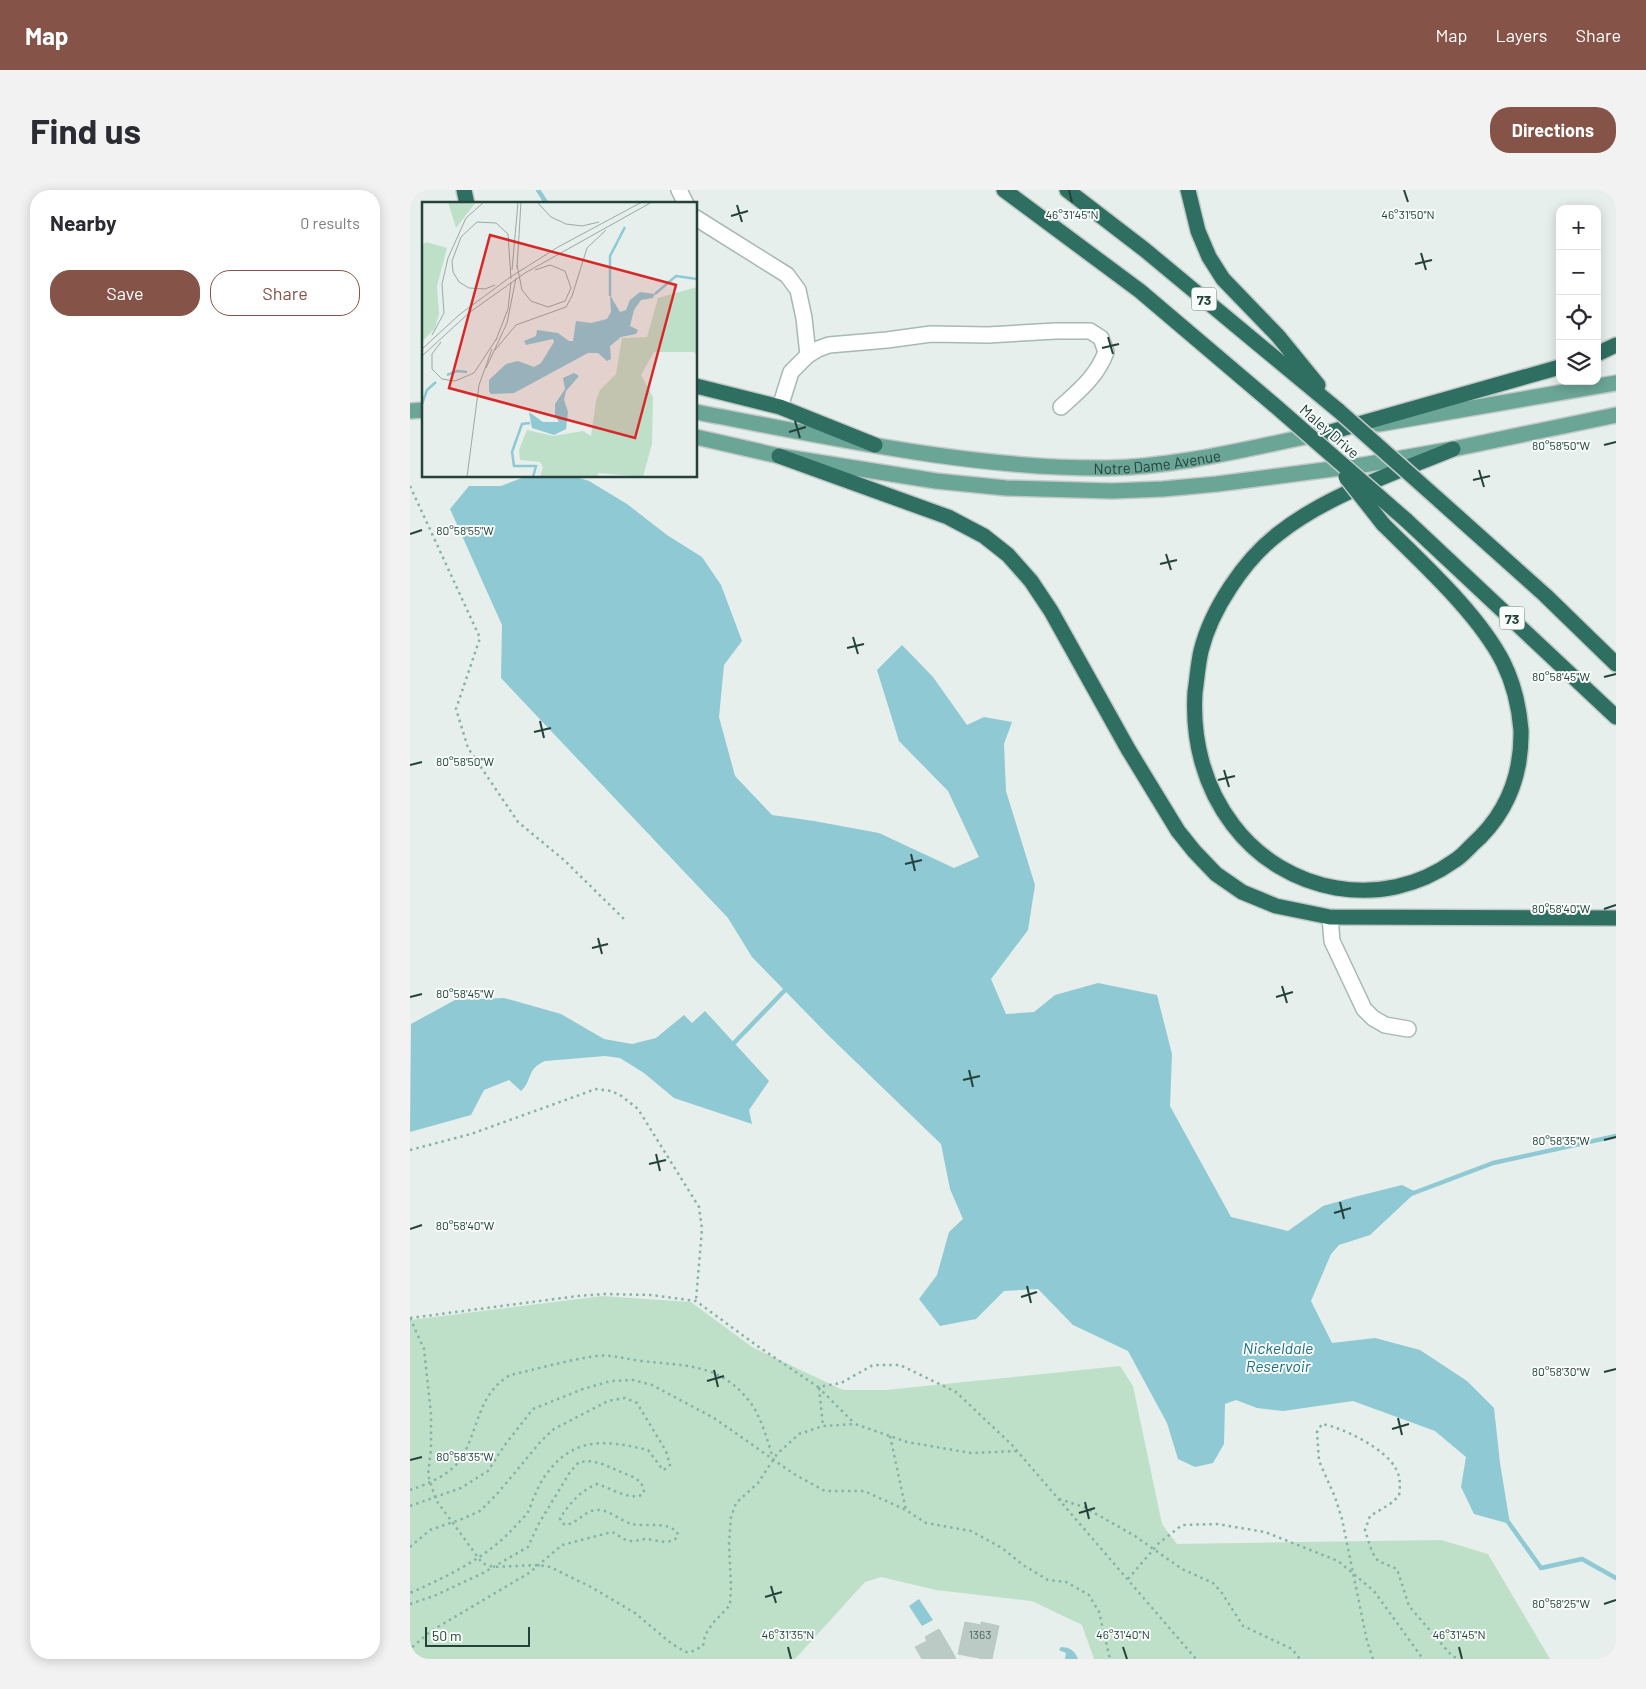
<!DOCTYPE html>
<html lang="en">
<head>
<meta charset="utf-8">
<style>
	:root { --surface:#fff; --page:#f2f2f3; --text:#2b2b33; --muted:#7c7c81; --line:#e1e1e2; --accent:#855347 }
	body { margin:0; font-family:Barlow,sans-serif; background:var(--page); color:var(--text) }
	.controls { position:absolute; right:15px; top:15px; display:grid; overflow:hidden; border-radius:10px; box-shadow:0 2px 12px #0003 }
	.controls button { width:45px; height:45px; display:grid; place-items:center; padding:0; border:0; border-bottom:1px solid var(--line); background:var(--surface); color:var(--text); font:25px sans-serif }
	.scale { position:absolute; left:15px; bottom:12px; width:105px; box-sizing:border-box; padding-left:5px; border:2px solid #24423a; border-top:0; font-size:14px; line-height:18px; white-space:nowrap; color:#24423a; -webkit-text-stroke:4px #f7fbf9; paint-order:stroke }
	.list { margin:0; padding:0; list-style:none }
	h2 { display:flex; justify-content:space-between; align-items:center; height:65px; margin:0; padding:0 20px; font-size:21px }
	h2 small { font-size:16px; font-weight:400; color:var(--muted) }
	.actions { display:flex; gap:10px; padding:15px 20px }
	.actions a { flex:1; padding:11px 0; border:1px solid var(--accent); border-radius:20px; text-align:center; font-size:18px; color:var(--accent) }
	.actions .main { background:var(--accent); color:#fff }
	.icon { flex:none; width:28px; height:28px; fill:none; stroke:currentColor; stroke-width:2; stroke-linecap:round; stroke-linejoin:round }
	.map { position:relative; flex:none; width:1206px; height:1469px; overflow:hidden; border-radius:20px }
	header { display:flex; align-items:center; gap:30px; box-sizing:border-box; height:70px; padding:0 25px; background:var(--accent); color:#fff }
	header strong { font-size:24px }
	nav { display:flex; gap:28px; margin-inline-start:auto; font-size:18px }
	.intro { display:flex; align-items:center; justify-content:space-between; box-sizing:border-box; height:120px; padding:0 30px }
	h1 { margin:0; font-size:35px }
	.button { padding:12px 22px; border-radius:20px; background:var(--accent); color:#fff; font-size:18px; font-weight:700 }
	main { display:flex; gap:30px; padding:0 30px }
	aside { flex:1; background:var(--surface); border-radius:20px; box-shadow:0 2px 12px #0003 }
	.map>svg:first-child { display:block }
	.green { fill:#bfe0c8 }
	.water { fill:#8ec9d4 }
	.lines { fill:none; stroke-linecap:round; stroke-linejoin:round }
	.stream { stroke:#8ec9d4; stroke-width:4.5 }
	.building { fill:#bbcac4; stroke:#b8c9c2 }
	.minor-casing { stroke:#a8b8b2; stroke-width:18 }
	.major-casing { stroke:#c2cac8; stroke-width:18 }
	.highway-casing { stroke:#c2cac8; stroke-width:18 }
	.path { stroke:#86b3a5; stroke-width:2.5; stroke-dasharray:2.5 4; stroke-linecap:butt }
	.minor { stroke:#fff; stroke-width:15 }
	.major { stroke:#6aa596; stroke-width:15 }
	.highway { stroke:#2f6f62; stroke-width:15 }
	.highway-bridge-casing { stroke:#c2cac8; stroke-width:18; stroke-linecap:butt }
	.highway-bridge { stroke:#2f6f62; stroke-width:15 }
	.ticks { fill:none; stroke:#24423a; stroke-width:2 }
	.labels { text-anchor:middle; dominant-baseline:central; stroke-width:4; stroke-linejoin:round; paint-order:stroke }
	.number-label { font-size:12px; fill:#4a645c }
	.shield { fill:#f7fbf9; stroke:#637a73; stroke-width:1 }
	.shield-label { font-size:14px; font-weight:bold; fill:#24423a }
	.street-label { font-size:15px; fill:#24423a; stroke:#f7fbf9 }
	.water-label { font-size:16px; font-style:italic; fill:#1c6f80; stroke:#f7fbf9 }
	.inset-river { fill:none; stroke:#8ec9d4; stroke-width:2.5 }
	.inset-road { fill:none; stroke:#98aaa4; stroke-width:1 }
	.view { fill:#d62828; fill-opacity:0.15; stroke:#d62828; stroke-width:2.5 }
	.inset-edge { fill:none; stroke:#24423a; stroke-width:2.5 }
	.ticks-label { font-size:12px; text-anchor:middle; fill:#24423a; stroke:#f7fbf9; stroke-width:4; stroke-linejoin:round; paint-order:stroke }
</style>
</head>
<body>
<header>
<strong>Map</strong>
<nav><a>Map</a><a>Layers</a><a>Share</a></nav>
</header>
<div class="intro"><h1>Find us</h1><a class="button">Directions</a></div>
<main>
<aside>
<h2>Nearby<small>0 results</small></h2>
<ul class="list">
</ul>
<div class="actions"><a class="main">Save</a><a>Share</a></div>
</aside>
<div class="map">
<svg width="1206" height="1469" viewBox="0 0 1206 1469">
	<rect width="100%" height="100%" fill="#e6efeb"/>
	<path class="green" d="M 192,1106 L 281,1112 L 342,1157 L 433,1200 L 476,1200 L 710,1176 L 723,1196 L 752,1334 L 767,1354 L 1031,1350 L 1078,1364 L 1140,1469 L 684,1469 L 672,1435 L 622,1411 L 526,1400 L 471,1387 L 455,1392 L 385,1469 L 0,1469 L 0,1130 Z"/>
	<g class="water">
		<path d="M 117,286 L 163,286 L 179,291 L 217,314 L 257,345 L 292,367 L 311,395 L 332,451 L 314,475 L 309,527 L 325,586 L 362,625 L 404,631 L 469,643 L 544,678 L 569,667 L 538,601 L 489,551 L 467,480 L 492,455 L 523,487 L 557,535 L 574,527 L 602,532 L 594,554 L 596,601 L 625,695 L 618,740 L 581,789 L 596,824 L 624,822 L 645,805 L 688,793 L 747,805 L 762,864 L 760,916 L 821,1027 L 878,1041 L 913,1016 L 944,1007 L 992,995 L 1006,1002 L 960,1045 L 929,1055 L 921,1064 L 901,1111 L 922,1153 L 965,1148 L 1010,1160 L 1057,1191 L 1084,1218 L 1090,1273 L 1100,1334 L 1064,1324 L 1051,1297 L 1056,1267 L 1025,1241 L 943,1211 L 873,1221 L 847,1218 L 826,1210 L 815,1214 L 814,1254 L 803,1273 L 785,1277 L 768,1269 L 757,1233 L 718,1161 L 663,1135 L 628,1099 L 594,1101 L 566,1129 L 530,1136 L 509,1109 L 527,1085 L 539,1042 L 553,1029 L 540,999 L 531,954 L 419,846 L 342,767 L 318,728 L 91,488 L 92,435 L 40,319 L 59,296 L 91,296 Z"/>
		<path d="M 94,808 L 151,824 L 194,849 L 222,854 L 246,848 L 274,825 L 282,833 L 295,821 L 359,891 L 339,920 L 342,934 L 264,908 L 234,883 L 210,868 L 195,866 L 135,871 C 116,879 123,890 111,901 L 99,890 L 74,900 L 61,925 L 0,942 L 1,834 L 45,810 Z"/>
		<path d="M 509,1409 L 523,1430 L 512,1436 L 499,1416 Z"/>
		<path d="M 651,1457 C 660,1457 665,1461 668,1469 L 655,1469 L 656,1463 L 649,1460 Z"/>
	</g>
	<g class="lines">
		<g class="stream">
			<path d="M 128,0 L 137,14"/>
			<path d="M 324,853 L 375,800"/>
			<path d="M 1001,1004 L 1083,973 L 1206,946"/>
			<path d="M 1096,1329 L 1131,1378 L 1172,1369 L 1206,1388"/>
		</g>
	</g>
	<g class="building">
		<path d="M 555,1432 L 571,1435 L 571,1432 L 589,1436 L 582,1469 L 574,1469 L 548,1464 Z"/>
		<path d="M 529,1439 L 543,1463 L 546,1469 L 512,1469 L 505,1457 L 517,1451 L 515,1447 Z"/>
	</g>
	<g class="lines">
		<g class="minor-casing">
			<g id="minor">
				<path d="M 269,0 L 276,14"/>
				<path d="M 286,28 L 377,85 L 388,100 L 394,128 L 398,165"/>
				<path d="M 370,217 L 381,182 L 398,165 L 408,159 L 419,155 L 477,150 L 521,144 L 578,145 L 646,141 L 680,141 L 691,148 L 696,162 C 687,186 670,200 651,217"/>
				<path d="M 920,727 L 922,751 L 954,819 L 963,828 L 975,835 L 998,839"/>
			</g>
		</g>
		<g class="major-casing">
			<g id="major">
				<path d="M 0,221 L 14,220"/>
				<path id="s1" d="M 286,222 C 420,247 561,279 697,278 C 767,277 840,258 909,244"/>
				<path d="M 969,234 L 1206,193"/>
				<path d="M 286,247 L 369,266 L 526,291 L 596,298 L 702,301 L 753,299 L 807,294 L 953,275 L 1043,259 L 1206,225"/>
			</g>
		</g>
		<g class="highway-casing">
			<g id="highway">
				<path d="M 54,0 L 57,14"/>
				<path d="M 594,0 L 730,101 L 863,214"/>
				<path d="M 657,0 L 735,60 L 929,221"/>
				<path d="M 778,0 L 788,41 L 799,67 L 813,89 L 868,146 L 908,195"/>
				<path d="M 1187,164 L 1206,155"/>
				<path d="M 286,196 L 370,217 L 465,255"/>
				<path d="M 917,243 L 1150,177"/>
				<path d="M 369,266 L 538,327 L 574,346 L 598,365 L 621,391 L 641,421 L 718,559 L 768,641 L 784,661 L 806,684 L 832,702 L 866,716 L 920,727 L 1206,728"/>
				<path d="M 1030,311 L 1135,405 L 1206,474"/>
				<path d="M 996,330 L 1206,527"/>
				<path d="M 973,334 C 1012,373 1068,423 1093,472 C 1104,494 1109,516 1111,540 C 1112,586 1096,625 1062,655 C 1056,661 1051,667 1044,671 C 973,722 875,704 823,635 C 794,597 782,550 785,502 C 787,489 788,474 791,461 C 801,420 834,370 868,344 C 917,305 985,283 1043,259"/>
			</g>
		</g>
		<g class="path">
			<path d="M 0,296 L 70,448 L 46,519 L 58,558 L 108,632 L 154,670 L 214,729"/>
			<path d="M 0,960 L 61,944 L 186,899 L 201,901 L 210,905 L 228,919 L 289,1017 L 292,1039 L 286,1110"/>
			<path d="M 0,1128 L 14,1159 L 21,1224 L 21,1259 L 18,1285 L 26,1310 L 72,1373 L 83,1377 L 128,1375 L 140,1377 L 181,1397 L 225,1423 L 262,1454 L 276,1462 L 281,1462 L 293,1456 L 295,1445 L 303,1433 L 320,1415 L 321,1397 L 319,1353 L 321,1327 L 326,1313 L 348,1293 L 367,1264 L 389,1244 L 413,1236 L 445,1234 L 497,1252 L 561,1263 L 608,1261"/>
			<path d="M 0,1128 L 168,1106 L 195,1104 L 241,1105 L 286,1111 L 346,1155 L 408,1197 L 431,1193 L 463,1175 L 490,1175 L 546,1202 L 602,1255 L 786,1469"/>
			<path d="M 408,1197 L 444,1233"/>
			<path d="M 409,1198 L 413,1236"/>
			<path d="M 480,1246 L 496,1320"/>
			<path d="M 0,1300 C 18,1294 42,1284 52,1267 C 69,1238 68,1204 100,1185 C 128,1179 157,1170 186,1166 C 202,1164 215,1169 231,1171 C 275,1176 310,1173 340,1212 C 352,1228 357,1250 363,1268"/>
			<path d="M 649,1309 L 674,1317 L 725,1346 L 772,1379 L 803,1393 L 812,1403 L 833,1436 L 882,1459 L 890,1469"/>
			<path d="M 0,1316 L 51,1298 L 78,1281 L 94,1256 L 123,1219 L 173,1199 L 201,1191 L 223,1190 L 242,1195 L 304,1228 L 384,1284 L 415,1301 L 454,1301 L 496,1320 L 516,1333 L 561,1341 L 592,1358 L 613,1375 L 638,1390 L 656,1392 L 679,1405 L 689,1422 L 700,1469"/>
			<path d="M 0,1357 L 20,1340 L 52,1329 L 70,1321 L 87,1304 L 131,1251 L 144,1239 L 198,1211 L 215,1208 L 227,1213 L 256,1261 L 260,1275 L 257,1278 L 253,1280 L 238,1260 C 199,1251 166,1245 138,1282 C 133,1288 128,1297 125,1305 C 122,1310 121,1317 118,1322 C 113,1329 105,1336 100,1342 C 72,1370 36,1387 0,1403"/>
			<path d="M 718,1389 L 749,1353 L 772,1335 L 807,1334 L 855,1342 L 928,1371 L 964,1401 L 1013,1469"/>
			<path d="M 0,1414 L 24,1406 L 73,1383 L 118,1357 L 128,1335 L 160,1282 L 169,1272 L 178,1271 L 190,1273 L 223,1287 L 231,1292 L 234,1301 L 232,1305 C 217,1310 201,1298 187,1294 C 170,1301 160,1313 150,1328 L 151,1332 L 155,1335 C 167,1334 174,1321 186,1320 C 199,1319 210,1331 222,1334 C 236,1337 256,1331 267,1342 L 268,1346 C 261,1356 247,1350 237,1349 C 230,1349 223,1353 216,1350 C 211,1348 207,1344 202,1342 L 152,1355 L 119,1383 L 21,1441 L 0,1459"/>
			<path d="M 963,1469 L 957,1451 L 932,1329 L 925,1307 L 909,1271 L 907,1242 L 912,1234 C 934,1238 976,1259 986,1279 C 991,1288 990,1296 989,1306 L 980,1314 L 960,1326 L 955,1340 L 962,1362 L 968,1371 L 987,1379 L 999,1416 L 1042,1466 L 1049,1469"/>
		</g>
		<use href="#minor" class="minor"/>
		<use href="#major" class="major"/>
		<use href="#highway" class="highway"/>
		<g class="highway-bridge-casing">
			<g id="highway-bridge">
				<path d="M 863,214 L 996,330"/>
				<path d="M 929,221 L 1030,311"/>
				<path d="M 936,287 L 973,334"/>
			</g>
		</g>
		<use href="#highway-bridge" class="highway-bridge"/>
	</g>
	<path class="ticks" d="M 659,0 L 662,12M 994,0 L 998,12M 327,15 L 332,32M 321,26 L 338,21M 1011,63 L 1016,80M 1005,74 L 1022,70M 698,147 L 703,164M 692,158 L 709,154M 385,231 L 390,248M 379,242 L 396,237M 1194,255 L 1206,252M 1069,280 L 1074,297M 1063,290 L 1080,286M 0,344 L 12,340M 756,364 L 761,380M 750,374 L 767,370M 443,447 L 448,464M 437,458 L 454,454M 1194,487 L 1206,484M 130,531 L 134,548M 124,542 L 141,538M 0,575 L 12,572M 814,580 L 819,597M 808,590 L 825,586M 501,664 L 505,681M 495,674 L 512,670M 1194,719 L 1206,715M 188,748 L 192,764M 182,758 L 198,754M 872,796 L 877,813M 0,807 L 12,804M 866,807 L 883,802M 559,880 L 563,897M 553,890 L 570,886M 1194,950 L 1206,947M 246,964 L 250,981M 239,974 L 256,970M 930,1012 L 934,1029M 924,1023 L 941,1018M 0,1039 L 12,1035M 617,1096 L 621,1113M 611,1107 L 627,1102M 304,1180 L 308,1197M 1194,1182 L 1206,1179M 297,1191 L 314,1186M 988,1228 L 992,1245M 982,1239 L 999,1234M 0,1270 L 12,1267M 675,1312 L 679,1329M 669,1323 L 685,1318M 361,1396 L 366,1413M 355,1407 L 372,1402M 1194,1414 L 1206,1410M 378,1457 L 381,1469M 713,1457 L 717,1469M 1049,1457 L 1052,1469"/>
	<g class="labels">
		<g class="number-label">
			<text x="570" y="1444">1363</text>
		</g>
		<g class="shield">
			<rect x="781.5" y="97.5" width="25" height="23" rx="4"/>
			<rect x="1089.5" y="416.5" width="25" height="23" rx="4"/>
		</g>
		<g class="shield-label">
			<text x="794" y="109">73</text>
			<text x="1102" y="428">73</text>
		</g>
		<g class="street-label">
			<text transform="translate(920 241) rotate(41)">Maley Drive</text>
			<text stroke="none"><textPath href="#s1" startOffset="466">Notre Dame Avenue</textPath></text>
		</g>
		<g class="water-label">
			<text x="868" y="1157">Nickeldale<tspan x="868" dy="18">Reservoir</tspan></text>
		</g>
	</g>
	<g transform="translate(12 12)">
		<rect width="275" height="275" fill="#e6efeb"/>
		<path d="M 26,0 L 54,0 L 34,26 ZM 4,40 L 25,46 L 15,84 L 17,112 L 13,126 L 0,140 L 0,44 ZM 275,85 L 275,153 L 272,150 L 232,150 L 219,173 L 231,195 L 230,242 L 221,275 L 176,271 L 176,275 L 118,275 L 121,265 L 118,260 L 98,258 L 97,248 L 105,228 L 131,234 L 161,229 L 169,234 L 174,199 L 178,188 L 194,172 L 200,136 L 225,135 L 236,96 Z" fill="#bfe0c8"/>
		<path d="M 218,90 L 233,92 L 231,96 L 219,98 L 212,108 L 208,124 L 216,128 L 214,132 L 199,135 L 188,144 L 189,157 L 185,159 L 176,151 L 166,151 L 92,191 L 69,192 L 67,189 L 67,178 L 84,162 L 96,159 L 112,165 L 119,161 L 132,140 L 131,137 L 104,143 L 102,139 L 114,134 L 115,128 L 136,131 L 147,139 L 151,139 L 154,119 L 169,121 L 185,117 L 189,110 L 188,93 L 198,110 L 204,108 L 208,98 ZM 152,171 L 157,174 L 144,189 L 142,198 L 146,210 L 144,227 L 132,233 L 110,226 L 107,210 L 121,220 L 137,220 L 133,214 L 133,202 L 143,187 L 141,176 Z" fill="#8ec9d4"/>
		<path class="inset-river" d="M 233,92 L 254,74 L 275,77M 188,94 L 188,54 L 203,25M 25,173 L 35,169 L 45,170M 0,202 L 5,188 L 14,180M 108,221 L 100,222 L 90,250 L 92,264 L 114,264 L 111,275"/>
		<path class="inset-road" d="M 115,0 L 129,15 L 144,22 L 160,24 L 177,20M 95,63 L 100,88 L 109,99 L 126,105 L 143,99 L 149,86 L 143,69 L 128,63 L 113,68M 95,66 L 99,0M 90,68 L 96,0M 73,83 L 63,87 L 47,86 L 37,80 L 31,70 L 30,59 L 39,35 L 55,20 L 74,21 L 86,32 L 89,77M 10,133 L 22,111 L 20,82 L 26,56 L 44,16 L 62,0M 74,138 L 86,107 L 89,80M 19,140 L 10,152 L 10,167 L 20,177 L 33,179 L 52,171 L 75,136M 0,147 L 37,113 L 87,76 L 136,45 L 220,0M 73,148 L 94,123 L 144,105 L 150,94 L 165,46 L 184,28M 0,154 L 48,110 L 103,71 L 230,0M 64,166 L 85,121 L 94,76M 45,275 L 57,183 L 70,147"/>
		<path class="view" d="M 68,33 L 254,83 L 213,236 L 27,186 Z"/>
		<rect width="275" height="275" class="inset-edge"/>
	</g>
	<g class="ticks-label">
		<text x="662" y="29">46°31'45"N</text>
		<text x="998" y="29">46°31'50"N</text>
		<text x="1151" y="260">80°58'50"W</text>
		<text x="55" y="345">80°58'55"W</text>
		<text x="1151" y="491">80°58'45"W</text>
		<text x="55" y="576">80°58'50"W</text>
		<text x="1151" y="723">80°58'40"W</text>
		<text x="55" y="808">80°58'45"W</text>
		<text x="1151" y="955">80°58'35"W</text>
		<text x="55" y="1040">80°58'40"W</text>
		<text x="1151" y="1186">80°58'30"W</text>
		<text x="55" y="1271">80°58'35"W</text>
		<text x="1151" y="1418">80°58'25"W</text>
		<text x="378" y="1449">46°31'35"N</text>
		<text x="713" y="1449">46°31'40"N</text>
		<text x="1049" y="1449">46°31'45"N</text>
	</g>
</svg>
<div class="controls">
<button>+</button>
<button>−</button>
<button><svg class="icon" aria-label="locate" viewBox="0 0 24 24"><circle cx="12" cy="12" r="6"/><path d="M12 2v4M12 18v4M2 12h4M18 12h4"/></svg></button>
<button><svg class="icon" aria-label="layers" viewBox="0 0 24 24"><path d="M12 4l9 5-9 5-9-5zM3 14l9 5 9-5"/></svg></button>
</div>
<div class="scale">50 m</div>
</div>
</main>
</body>
</html>
